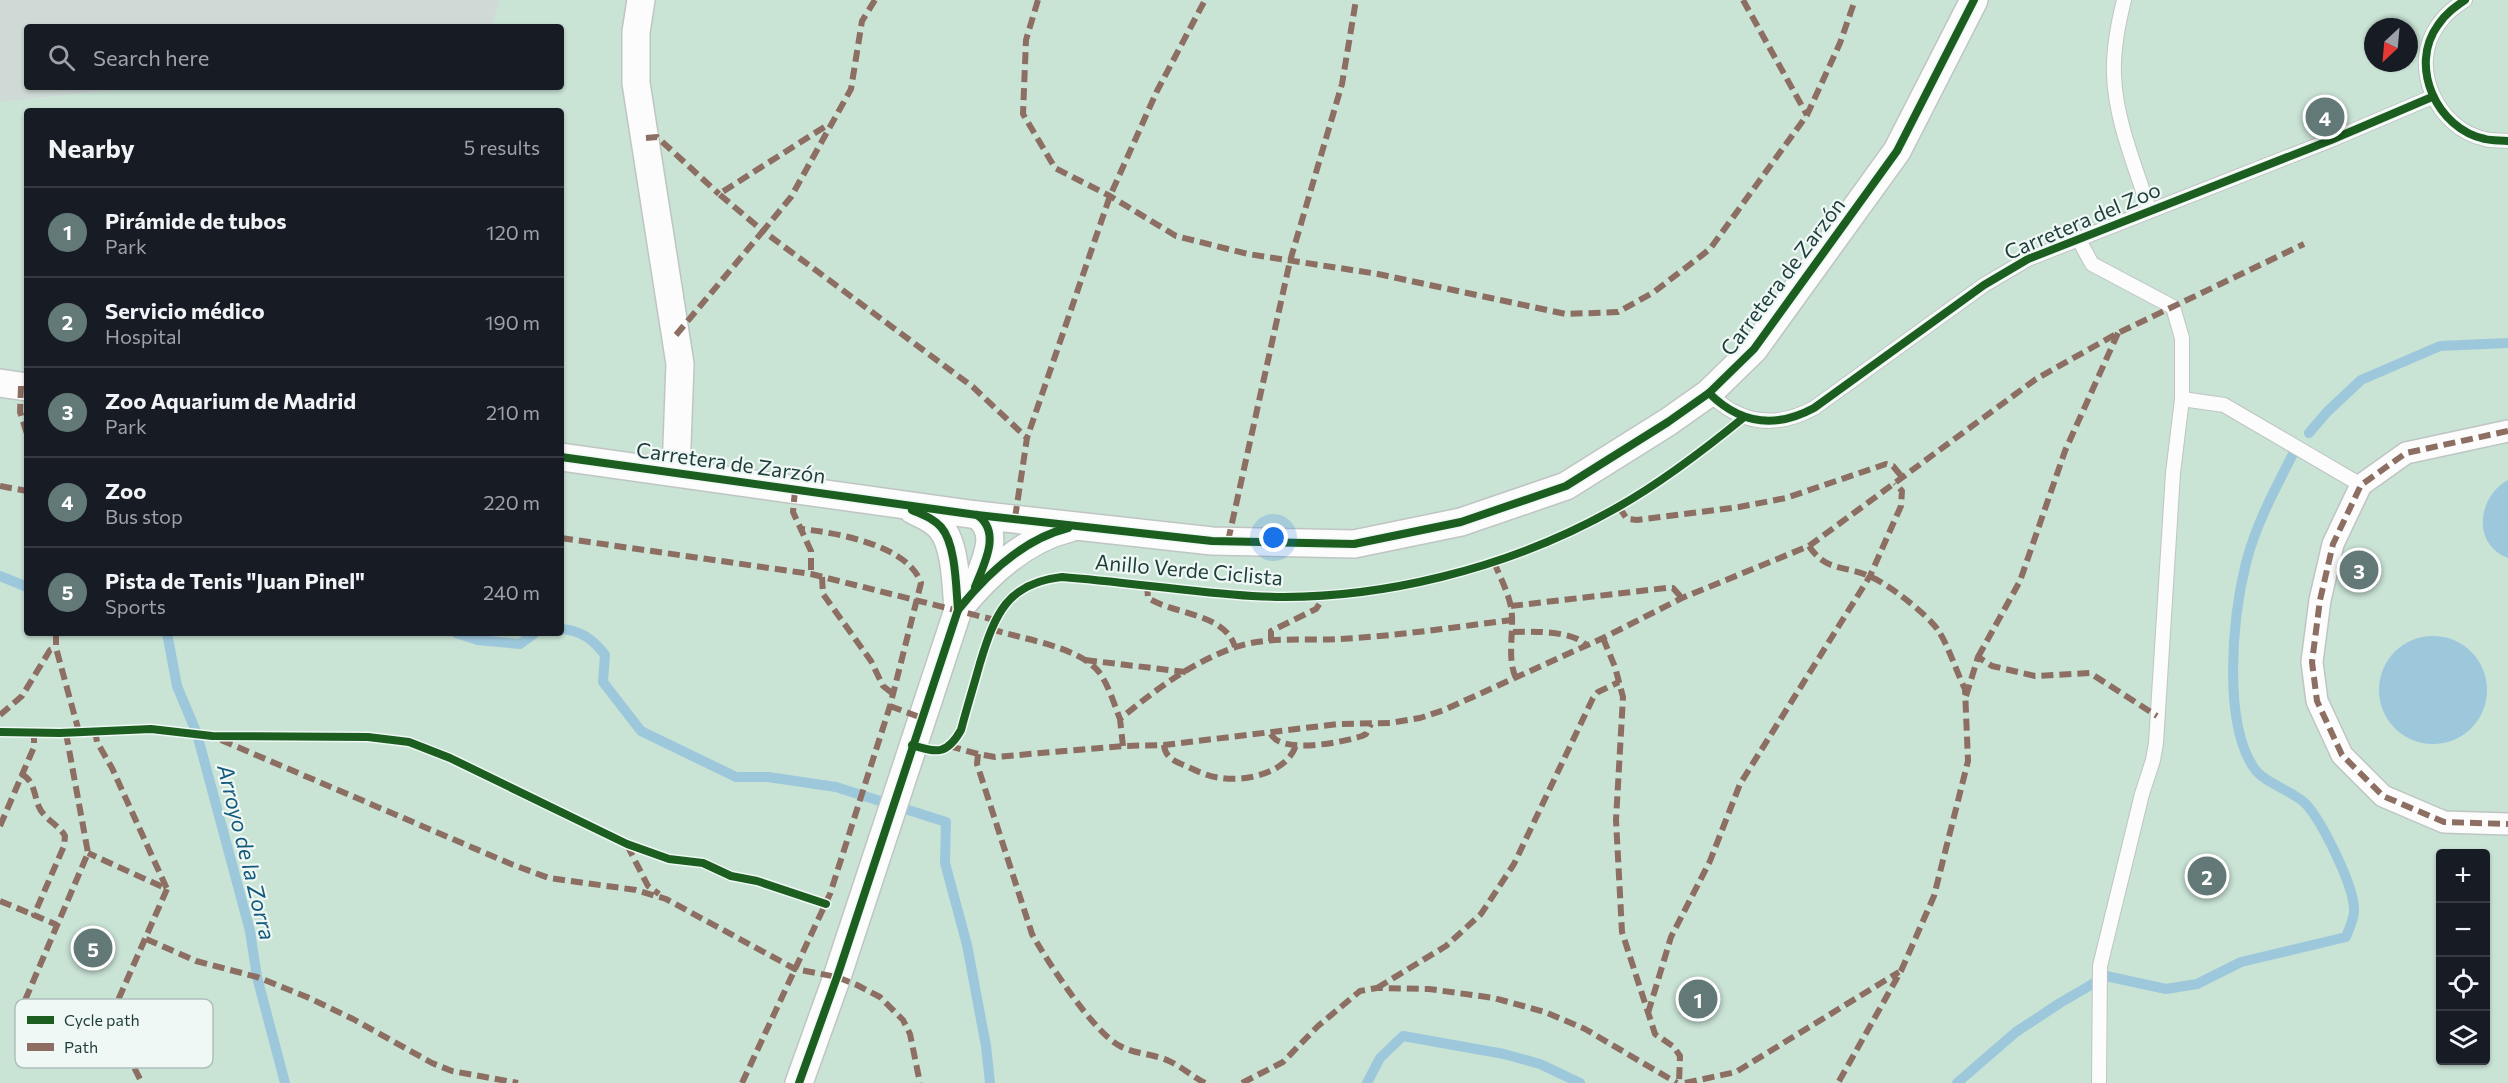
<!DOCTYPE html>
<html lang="en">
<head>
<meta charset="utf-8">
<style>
	:root { --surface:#171b24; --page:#20242c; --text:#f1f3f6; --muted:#9ea1a6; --line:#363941; --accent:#637977 }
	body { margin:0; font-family:Commissioner,sans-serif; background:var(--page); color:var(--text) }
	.controls { position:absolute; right:18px; bottom:18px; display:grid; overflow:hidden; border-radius:6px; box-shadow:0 2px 4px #0004 }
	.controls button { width:54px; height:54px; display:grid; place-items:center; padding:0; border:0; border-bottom:2px solid var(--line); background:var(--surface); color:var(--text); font:30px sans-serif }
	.compass { position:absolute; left:2364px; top:18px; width:54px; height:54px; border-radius:50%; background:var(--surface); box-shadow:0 2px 4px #0004; rotate:206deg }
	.you { position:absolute; left:1274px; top:538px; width:21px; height:21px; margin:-15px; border:4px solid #fff; border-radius:50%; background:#1a73e8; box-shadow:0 0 0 9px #1a73e833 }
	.badge { display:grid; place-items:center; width:39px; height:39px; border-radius:50%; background:var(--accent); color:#fff; font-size:20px; font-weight:700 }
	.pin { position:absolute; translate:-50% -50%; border:3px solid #fff; box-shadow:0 2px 6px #0006 }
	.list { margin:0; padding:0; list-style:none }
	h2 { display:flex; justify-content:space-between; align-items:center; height:78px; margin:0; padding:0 24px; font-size:26px }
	h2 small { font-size:20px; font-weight:400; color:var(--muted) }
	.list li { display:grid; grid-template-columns:39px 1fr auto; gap:18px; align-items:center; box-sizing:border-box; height:90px; padding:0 24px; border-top:2px solid var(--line) }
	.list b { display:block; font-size:22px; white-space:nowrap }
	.list p { margin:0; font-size:20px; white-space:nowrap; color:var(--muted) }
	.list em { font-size:20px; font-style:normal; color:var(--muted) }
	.icon { flex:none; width:33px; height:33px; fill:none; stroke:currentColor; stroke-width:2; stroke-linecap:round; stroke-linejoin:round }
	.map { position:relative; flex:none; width:2508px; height:1083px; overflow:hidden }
	.search { position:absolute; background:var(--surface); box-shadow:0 2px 4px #0004; left:24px; top:24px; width:540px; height:66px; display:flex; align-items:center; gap:15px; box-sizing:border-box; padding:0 21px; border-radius:6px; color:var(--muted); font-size:22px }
	.panel { position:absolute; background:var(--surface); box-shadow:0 2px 4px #0004; left:24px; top:108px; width:540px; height:528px; border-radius:6px }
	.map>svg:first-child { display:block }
	.built { fill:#cfdad7 }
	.green { fill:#c9e3d5; fill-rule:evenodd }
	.water { fill:#9dc8dc }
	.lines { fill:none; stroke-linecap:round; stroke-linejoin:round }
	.stream { stroke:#9dc8dc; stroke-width:10 }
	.service-casing { stroke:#bfc5c4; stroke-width:16 }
	.pedestrian-casing { stroke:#bfc5c4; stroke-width:24 }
	.minor-casing { stroke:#bfc5c4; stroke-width:30 }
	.service { stroke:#fbfcfb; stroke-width:14 }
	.pedestrian { stroke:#fbfcfb; stroke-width:21 }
	.minor { stroke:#fbfcfb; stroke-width:27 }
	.quiet { stroke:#8d6e63; stroke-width:6; stroke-dasharray:12 6; stroke-linecap:butt }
	.cycleway-casing { stroke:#eff8f5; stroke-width:11 }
	.cycleway { stroke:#1b5e20; stroke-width:8 }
	.labels { text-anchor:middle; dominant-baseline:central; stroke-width:4.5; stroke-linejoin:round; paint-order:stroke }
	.street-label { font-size:21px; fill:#1e3d3a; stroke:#eff8f5 }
	.water-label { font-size:22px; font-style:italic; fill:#135a7e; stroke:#eff8f5 }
	.key { fill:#eff8f5; stroke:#b0c0bd; stroke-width:1.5 }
	.key-label { font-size:16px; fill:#1e3d3a }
</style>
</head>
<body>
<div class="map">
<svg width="2508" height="1083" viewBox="0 0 2508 1083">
	<rect width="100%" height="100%" fill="#e2e8e7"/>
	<path class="built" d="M 0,0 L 500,0 L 492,27 L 27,27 L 27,87 L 149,87 L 0,102 Z"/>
	<path class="green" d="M 500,0 L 2508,0 L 2508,1083 L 0,1083 L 0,102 L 149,87 L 561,87 L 561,27 L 492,27 ZM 2373,27 L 2409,27 L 2409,63 L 2373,63 ZM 27,111 L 561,111 L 561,633 L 27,633 ZM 2440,854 L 2486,854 L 2486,1060 L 2440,1060 Z"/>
	<g class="water">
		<path d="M 2508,480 L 2508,558 C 2471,544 2478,496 2508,480 Z"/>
		<circle cx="2433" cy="690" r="54"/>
	</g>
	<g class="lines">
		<g class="stream">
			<path d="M 2309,433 L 2327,412 L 2361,380 L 2440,346 L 2508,343"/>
			<path d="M 0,576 L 27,587"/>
			<path d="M 561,629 C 581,630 594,640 605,655 L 603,682 L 641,731 L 736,777 L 768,777 L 836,787 L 946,822 L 945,863 L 967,945 L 986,1046 L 990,1083"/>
			<path d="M 167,633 L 177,686 L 197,734 L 250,931 L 257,977 L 285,1083"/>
			<path d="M 456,633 L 478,640 L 520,644 L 535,633"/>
			<path d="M 1367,1083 L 1380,1058 L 1403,1036 L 1504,1054 L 1540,1064 L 1580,1083"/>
			<path d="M 1957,1083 L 2016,1032 L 2060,1003 L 2106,976 L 2166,989 L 2197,984 L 2241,962 L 2346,937 C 2349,929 2354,919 2354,911 C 2355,887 2322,822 2306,804 C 2293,791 2264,783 2254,768 C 2222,721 2233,615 2246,563 C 2256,524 2275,489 2293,454"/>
		</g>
		<g class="service-casing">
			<g id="service">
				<path d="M 2124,0 C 2118,24 2113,49 2114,74 C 2115,120 2136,167 2149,210"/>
				<path d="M 2465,0 C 2455,7 2445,14 2438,25 C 2408,66 2437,129 2485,139 C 2492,141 2501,140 2508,141"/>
				<path d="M 2079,240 L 2092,264 L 2173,307 L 2182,338 L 2182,399 L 2173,473 L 2156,743 L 2153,760 L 2142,794 L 2100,966 L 2099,1083"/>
				<path d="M 1709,393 C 1740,424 1775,429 1814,408 L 1984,285 L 2028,259 L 2331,140 L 2432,97"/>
				<path d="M 2182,399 L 2224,405 L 2361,485"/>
			</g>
		</g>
		<g class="pedestrian-casing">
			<path id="pedestrian" d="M 2508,431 L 2406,453 L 2361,485 L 2333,544 L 2320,600 L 2312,662 L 2317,701 L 2342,755 L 2383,796 L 2444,822 L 2508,824"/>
		</g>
		<g class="minor-casing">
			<g id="minor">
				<path d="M 641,0 L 636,32 L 636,83 L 680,364 L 676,472"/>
				<path d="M 0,383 L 27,387"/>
				<path d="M 561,457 L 977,515 L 1212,541 L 1354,544 L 1461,522 L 1566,486 L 1668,422 L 1709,393 L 1754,349 L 1897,151 L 1974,0"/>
				<path d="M 913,510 C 923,515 934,519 941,528 C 956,545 956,588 958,610"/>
				<path d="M 976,586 C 984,563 1002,532 977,515"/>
				<path d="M 799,1083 L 837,977 L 958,610 C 987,574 1024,539 1070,528"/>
			</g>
		</g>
		<use href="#service" class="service"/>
		<use href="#pedestrian" class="pedestrian"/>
		<use href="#minor" class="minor"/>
		<g class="quiet">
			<path d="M 875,0 L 862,21 L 851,89 L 791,197 L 763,231 L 973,387 L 1027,438"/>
			<path d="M 1038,0 L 1026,40 L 1023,114 L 1055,168 L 1110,196 L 1176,236 L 1248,254 L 1378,274 L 1566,314 L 1618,312 L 1654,292 L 1710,249 L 1807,115 L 1840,43 L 1855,0"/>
			<path d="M 1743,0 L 1807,115"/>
			<path d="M 646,138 L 657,137 L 719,194"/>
			<path d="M 676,335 L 763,231 L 719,194 L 829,124"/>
			<path d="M 21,386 L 20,412 L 27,434"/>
			<path d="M 2508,431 L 2406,453 L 2361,485 L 2333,544 L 2320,600 L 2312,662 L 2317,701 L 2342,755 L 2383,796 L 2444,822 L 2508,824"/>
			<path d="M 0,486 L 27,491"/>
			<path d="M 795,490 L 793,512 L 811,551 L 811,574"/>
			<path d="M 1619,507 L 1627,519 L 1637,520 L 1739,507 L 1786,498 L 1886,464 L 1893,466 L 1902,477"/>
			<path d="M 1015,518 L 1027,438 L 1110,196 L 1157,91 L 1205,0"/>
			<path d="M 561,538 L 811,574 L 995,620"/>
			<path d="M 1228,541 L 1290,261 L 1342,84 L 1356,0"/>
			<path d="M 1809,546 C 1826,572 1844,565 1869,576 C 1887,583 1927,614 1938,630 C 1949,647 1956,671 1965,689 L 1968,761 L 1934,896 L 1901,971 L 1838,1083"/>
			<path d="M 1494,562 C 1500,577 1508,592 1511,607 C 1515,630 1506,657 1516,678"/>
			<path d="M 822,577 L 823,594 L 871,661 L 883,686 L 892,693"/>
			<path d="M 1147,584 L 1148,598 C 1175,615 1225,613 1235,647"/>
			<path d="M 1511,606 L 1666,588 L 1673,588 L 1682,598"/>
			<path d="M 991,629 C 1021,639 1078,646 1099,672 C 1109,686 1114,704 1120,719"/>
			<path d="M 1513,632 C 1531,631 1572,631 1585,644"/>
			<path d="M 56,633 L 56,648 L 79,732"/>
			<path d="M 1603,638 L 1615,667 L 1623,697 L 1616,820 L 1622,932 L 1655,1034 L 1674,1047 L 1680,1056 L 1679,1083"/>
			<path d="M 1271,641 L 1271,631 L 1316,609 L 1320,603 L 1321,594"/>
			<path d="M 1978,657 L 2020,581 L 2065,451 L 2118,333"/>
			<path d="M 1085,660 L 1186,672"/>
			<path d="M 1966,696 L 1978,657 L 1992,666 L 2035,676 L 2090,673 L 2157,716"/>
			<path d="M 890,706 L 922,718"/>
			<path d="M 0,715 L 22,696 L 50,650 L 56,648"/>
			<path d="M 95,730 L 97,742 L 112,768 L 167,889"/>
			<path d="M 66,733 L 88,853 L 26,998 L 25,1005 L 32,1014 L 91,1039 L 96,1039 L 104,1032 L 167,889 L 88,853"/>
			<path d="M 1271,734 C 1281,755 1344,742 1362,736 L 1366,734 L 1371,724"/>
			<path d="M 221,740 L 511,864 L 549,878 L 636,890 L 666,899 L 795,969 L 837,977 L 857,985 L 880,997 L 903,1020 L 910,1034 L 920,1083"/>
			<path d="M 1164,745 C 1165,758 1176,762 1186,766 C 1197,771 1209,777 1221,778 C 1247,782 1288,772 1296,745"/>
			<path d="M 949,746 L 978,754 L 995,757 L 1123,746 L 1164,745 L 1338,724 L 1390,723 L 1420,718 L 1444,710 L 1603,638 L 1682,598 L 1809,546 L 2036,379 L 2118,333 L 2304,244"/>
			<path d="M 1123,746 L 1120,719 C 1155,690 1192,662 1236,647 C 1268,636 1306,641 1340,639 C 1397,636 1455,627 1512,620"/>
			<path d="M 978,754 L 977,764 L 1032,934 C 1047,961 1094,1033 1120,1046 C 1135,1054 1154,1054 1169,1061 C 1182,1067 1193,1077 1205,1083"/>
			<path d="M 21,774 C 34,779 34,795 39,807 C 44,819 59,825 65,836 L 64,846 L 34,915 L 57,925"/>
			<path d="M 0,826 L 34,747 L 34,734"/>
			<path d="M 627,845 L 648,886 L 659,894"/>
			<path d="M 0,901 L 34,915"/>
			<path d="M 146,939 L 196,961 L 257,977 L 307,997 L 353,1019 L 432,1063 L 452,1071 L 518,1083"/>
			<path d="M 1377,988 L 1446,946 L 1481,914 L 1514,864 L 1593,698 L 1598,692 L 1619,682"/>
			<path d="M 1648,1013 L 1671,937 L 1710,861 L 1740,784 L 1870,576 L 1901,506 L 1902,491 L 1895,483"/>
			<path d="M 110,1020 L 142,1083"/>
			<path d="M 742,1083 L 830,894 L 890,706 L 921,583 C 908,545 837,533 802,529"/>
			<path d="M 1242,1083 L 1283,1062 L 1318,1026 L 1360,991 L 1377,988 L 1429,989 L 1494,998 L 1545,1012 L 1585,1029 L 1677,1083"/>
			<path d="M 1685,1083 L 1736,1072 L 1899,972"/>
		</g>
		<g class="cycleway-casing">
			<g id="cycleway">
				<path d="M 2465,0 C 2455,7 2445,14 2438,25 C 2408,66 2437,129 2485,139 C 2492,141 2501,140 2508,141"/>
				<path d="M 1709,393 C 1740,424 1775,429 1814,408 L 1984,285 L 2028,259 L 2331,140 L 2432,97"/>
				<path d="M 561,457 L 977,515 L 1212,541 L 1354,544 L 1461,522 L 1566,486 L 1668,422 L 1709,393 L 1754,349 L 1897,151 L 1974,0"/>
				<path d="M 912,510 C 923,515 933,518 941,527 C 956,544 956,588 958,610"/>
				<path d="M 975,587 C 984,564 1002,532 977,515"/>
				<path d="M 0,732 L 60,733 L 151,729 L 212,736 L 368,737 L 409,742 L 450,758 L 627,844 L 669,859 L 703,863 L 731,876 L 757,881 L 826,904"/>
				<path d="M 912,745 C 937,753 947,755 961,730 C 967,707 974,685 980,663 C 995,614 1007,583 1062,577 C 1126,582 1189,592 1252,596 C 1375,603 1511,568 1618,507 C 1662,482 1704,450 1743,418"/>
				<path d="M 799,1083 L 837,977 L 958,610 C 986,575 1023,539 1068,528"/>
			</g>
		</g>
		<use href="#cycleway" class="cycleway"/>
	</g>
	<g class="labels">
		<g class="street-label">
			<text transform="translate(2082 220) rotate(-23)">Carretera del Zoo</text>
			<text transform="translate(1782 276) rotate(-53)">Carretera de Zarzón</text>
			<text transform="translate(731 462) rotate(8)">Carretera de Zarzón</text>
			<text transform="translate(1189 569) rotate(5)">Anillo Verde Ciclista</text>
		</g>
		<g class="water-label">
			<text transform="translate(247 852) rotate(76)">Arroyo de la Zorra</text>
		</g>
	</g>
	<rect x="15" y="999" width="198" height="69" rx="9" class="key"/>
	<rect x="27" y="1016" width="27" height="8" fill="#1b5e20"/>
	<rect x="27" y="1043" width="27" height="8" fill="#8d6e63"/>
	<g class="key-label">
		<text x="64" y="1026">Cycle path</text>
		<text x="64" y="1053">Path</text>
	</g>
</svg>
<div class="controls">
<button>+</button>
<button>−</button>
<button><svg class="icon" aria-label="locate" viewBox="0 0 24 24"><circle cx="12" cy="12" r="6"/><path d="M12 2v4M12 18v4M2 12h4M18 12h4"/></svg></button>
<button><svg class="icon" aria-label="layers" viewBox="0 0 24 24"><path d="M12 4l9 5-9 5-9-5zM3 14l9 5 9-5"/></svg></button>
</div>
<svg class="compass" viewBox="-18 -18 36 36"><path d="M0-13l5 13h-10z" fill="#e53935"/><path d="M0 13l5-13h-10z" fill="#9ea1a6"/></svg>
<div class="you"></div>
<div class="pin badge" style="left:1698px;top:999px">1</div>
<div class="pin badge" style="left:2207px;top:876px">2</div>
<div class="pin badge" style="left:2359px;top:570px">3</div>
<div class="pin badge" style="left:2325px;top:117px">4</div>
<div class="pin badge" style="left:93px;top:948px">5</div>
<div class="search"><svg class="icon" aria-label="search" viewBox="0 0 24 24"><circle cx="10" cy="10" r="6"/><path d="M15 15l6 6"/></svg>Search here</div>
<section class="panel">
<h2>Nearby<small>5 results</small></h2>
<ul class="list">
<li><span class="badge">1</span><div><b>Pirámide de tubos</b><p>Park</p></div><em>120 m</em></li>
<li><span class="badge">2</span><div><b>Servicio médico</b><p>Hospital</p></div><em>190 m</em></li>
<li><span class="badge">3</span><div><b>Zoo Aquarium de Madrid</b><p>Park</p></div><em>210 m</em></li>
<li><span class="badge">4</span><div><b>Zoo</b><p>Bus stop</p></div><em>220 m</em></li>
<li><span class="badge">5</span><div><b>Pista de Tenis &quot;Juan Pinel&quot;</b><p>Sports</p></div><em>240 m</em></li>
</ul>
</section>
</div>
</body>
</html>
